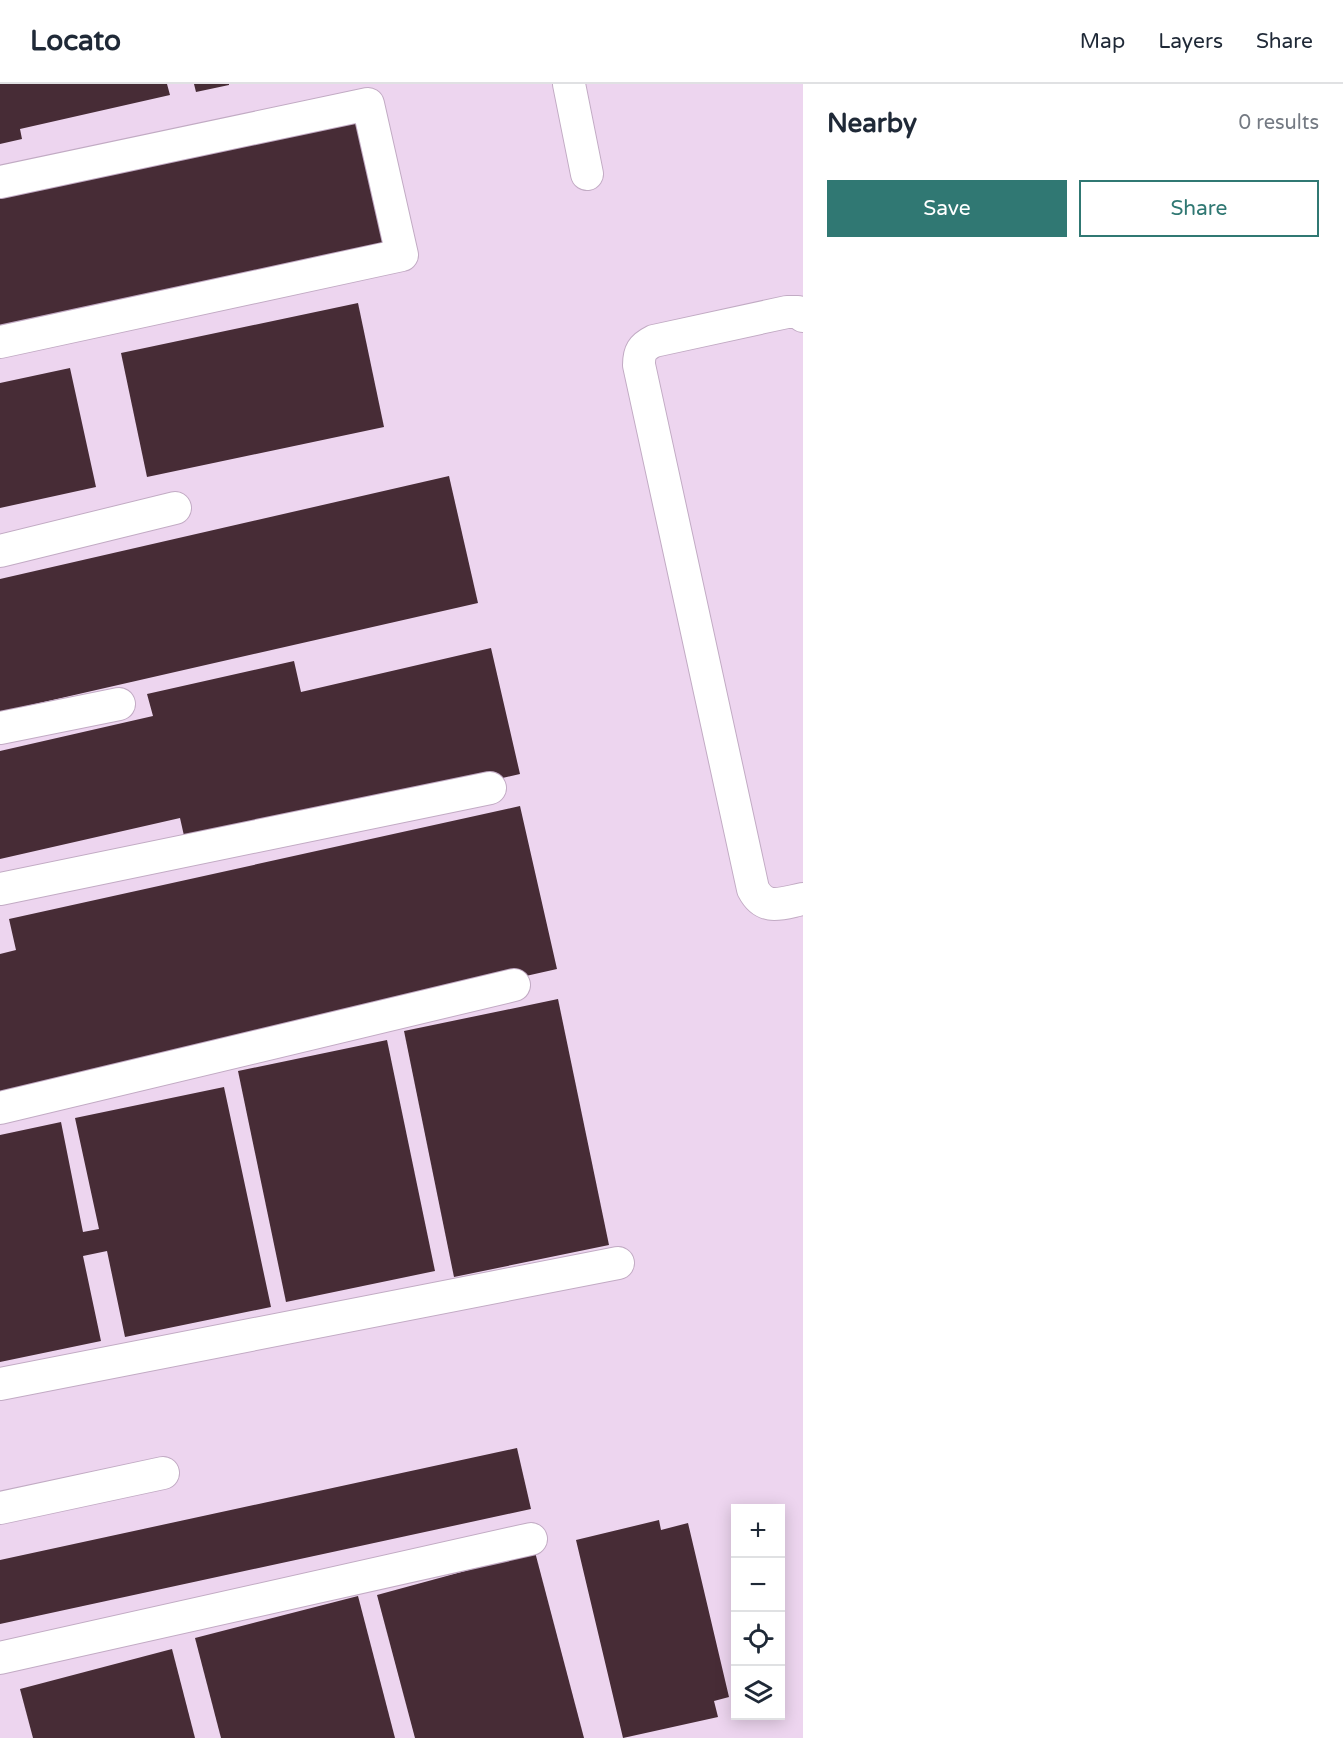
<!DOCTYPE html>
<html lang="en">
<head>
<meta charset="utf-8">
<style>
	:root { --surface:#fff; --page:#f2f2f3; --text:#1f2937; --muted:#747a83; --line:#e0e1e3; --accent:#307873 }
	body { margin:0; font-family:"Varela Round",sans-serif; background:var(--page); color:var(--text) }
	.controls { position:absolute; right:18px; bottom:18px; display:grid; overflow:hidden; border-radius:0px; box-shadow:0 3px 15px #0003 }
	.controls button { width:54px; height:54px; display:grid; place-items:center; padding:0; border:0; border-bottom:2px solid var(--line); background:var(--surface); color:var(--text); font:30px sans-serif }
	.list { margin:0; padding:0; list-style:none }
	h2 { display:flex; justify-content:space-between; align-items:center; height:78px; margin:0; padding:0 24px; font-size:26px }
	h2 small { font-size:20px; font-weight:400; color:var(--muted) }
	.actions { display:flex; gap:12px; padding:18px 24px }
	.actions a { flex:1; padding:14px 0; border:2px solid var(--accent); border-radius:0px; text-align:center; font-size:21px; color:var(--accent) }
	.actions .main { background:var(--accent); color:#fff }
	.icon { flex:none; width:33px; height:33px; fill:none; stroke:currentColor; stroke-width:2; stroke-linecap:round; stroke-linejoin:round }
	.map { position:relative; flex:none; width:803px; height:1654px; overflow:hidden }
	header { display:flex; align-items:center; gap:36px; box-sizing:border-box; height:84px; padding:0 30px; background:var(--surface); border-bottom:2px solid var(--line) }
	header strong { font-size:28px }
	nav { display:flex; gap:33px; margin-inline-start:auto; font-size:21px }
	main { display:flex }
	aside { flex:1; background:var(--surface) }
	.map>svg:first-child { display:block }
	.building { fill:#472c36 }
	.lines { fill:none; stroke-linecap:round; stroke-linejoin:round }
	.minor-casing { stroke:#c2abc4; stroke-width:34 }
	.minor { stroke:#fff; stroke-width:32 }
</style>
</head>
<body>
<header>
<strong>Locato</strong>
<nav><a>Map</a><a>Layers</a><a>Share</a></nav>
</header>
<main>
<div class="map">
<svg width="803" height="1654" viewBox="0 0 803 1654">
	<rect width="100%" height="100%" fill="#edd5ef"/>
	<g class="building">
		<path d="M 0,0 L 167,0 L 170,11 L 20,45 L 22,55 L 0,60 Z"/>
		<path d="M 194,0 L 229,0 L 229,1 L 196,8 Z"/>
		<path d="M 362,27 L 390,161 L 0,245 L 0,105 Z"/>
		<path d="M 358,219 L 384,343 L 147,393 L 121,269 Z"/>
		<path d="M 70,284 L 96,403 L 0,424 L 0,299 Z"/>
		<path d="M 449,392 L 478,519 L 0,628 L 0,495 Z"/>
		<path d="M 491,564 L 520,690 L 187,765 L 180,734 L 0,775 L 0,667 L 153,632 L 147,610 L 294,577 L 301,608 Z"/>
		<path d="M 520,722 L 557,885 L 0,1009 L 0,870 L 16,866 L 9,835 Z"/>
		<path d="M 558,915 L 609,1161 L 454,1193 L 404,947 Z"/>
		<path d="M 387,956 L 435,1187 L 286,1218 L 238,987 Z"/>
		<path d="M 224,1003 L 271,1223 L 125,1253 L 107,1167 L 83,1172 L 101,1257 L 0,1278 L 0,1051 L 61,1038 L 83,1148 L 99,1145 L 75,1034 Z"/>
		<path d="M 517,1364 L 531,1425 L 0,1540 L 0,1476 Z"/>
		<path d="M 659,1436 L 661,1446 L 688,1439 L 729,1613 L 714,1617 L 718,1633 L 623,1654 L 576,1456 Z"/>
		<path d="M 535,1468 L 584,1654 L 415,1654 L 377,1511 Z"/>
		<path d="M 358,1512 L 395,1654 L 221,1654 L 195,1554 Z"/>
		<path d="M 172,1565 L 195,1654 L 33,1654 L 20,1605 Z"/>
	</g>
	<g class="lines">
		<g class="minor-casing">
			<g id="minor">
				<path d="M 569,0 L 587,90"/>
				<path d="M 0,98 L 368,20 L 402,171 L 0,258"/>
				<path d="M 803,232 L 798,228 L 787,228 L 654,257 C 642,263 639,268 639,281 L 753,805 C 765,828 782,819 803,815"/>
				<path d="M 0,467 L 175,424"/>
				<path d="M 0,644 L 119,620"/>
				<path d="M 0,805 L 490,704"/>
				<path d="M 0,1024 L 514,901"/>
				<path d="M 0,1300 L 618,1179"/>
				<path d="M 0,1424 L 163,1389"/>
				<path d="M 0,1574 L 531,1455"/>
			</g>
		</g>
		<use href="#minor" class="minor"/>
	</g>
</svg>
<div class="controls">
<button>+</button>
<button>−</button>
<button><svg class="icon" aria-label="locate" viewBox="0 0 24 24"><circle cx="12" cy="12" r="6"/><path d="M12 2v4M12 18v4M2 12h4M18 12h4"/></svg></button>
<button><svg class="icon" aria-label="layers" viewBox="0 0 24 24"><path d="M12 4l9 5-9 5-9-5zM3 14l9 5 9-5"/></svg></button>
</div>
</div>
<aside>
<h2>Nearby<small>0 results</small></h2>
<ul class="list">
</ul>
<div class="actions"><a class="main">Save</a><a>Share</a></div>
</aside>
</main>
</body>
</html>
